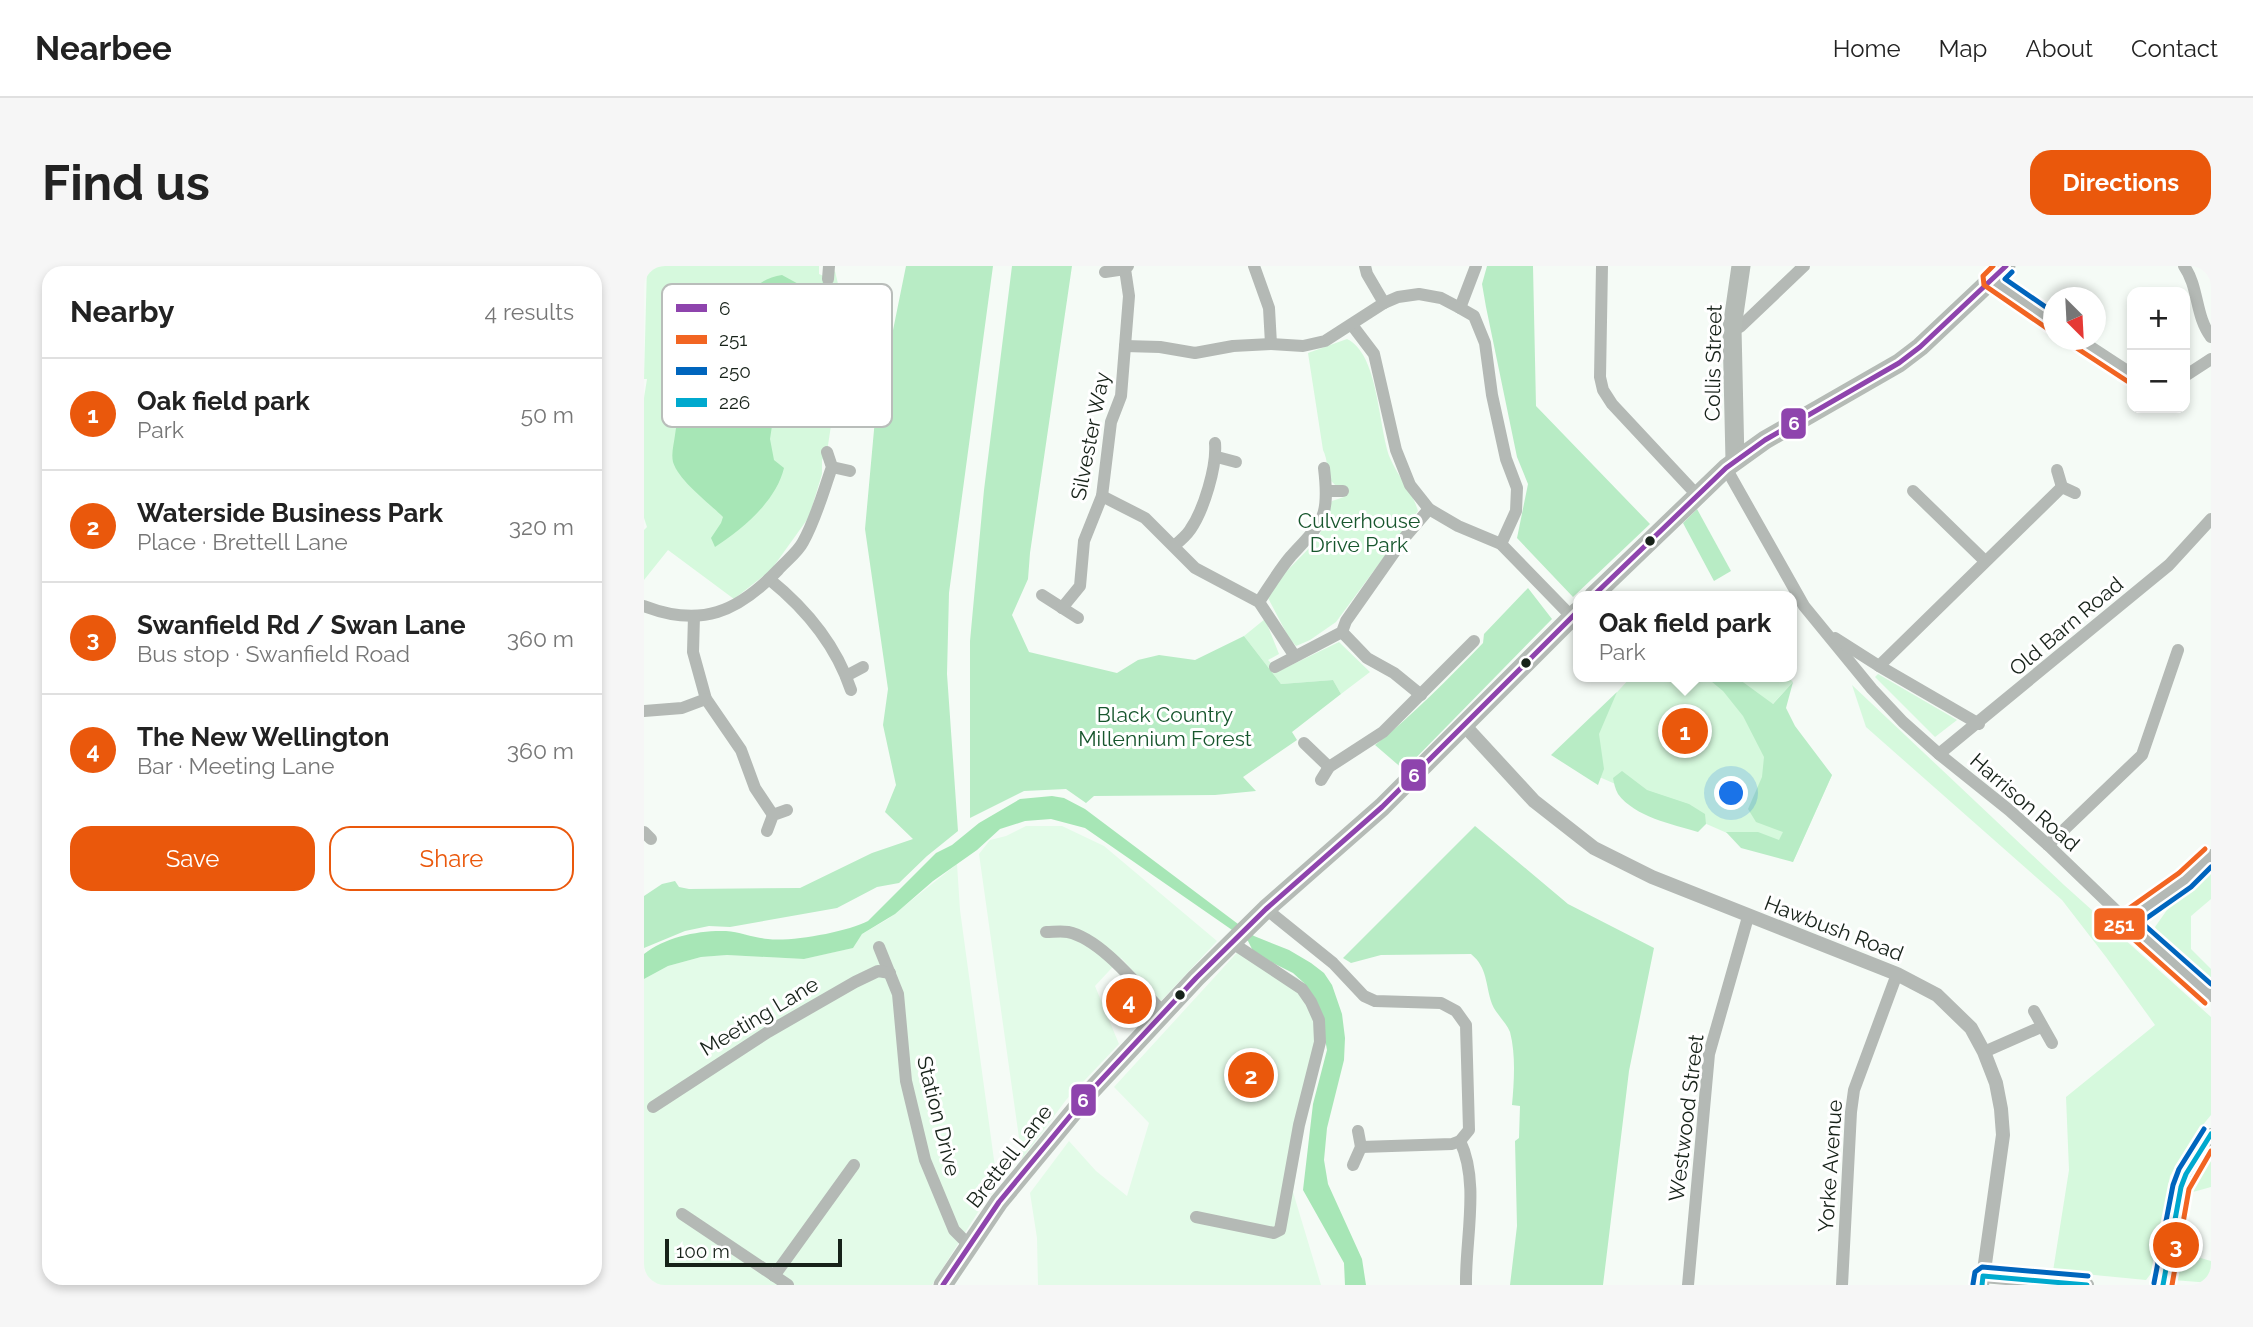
<!DOCTYPE html>
<html lang="en">
<head>
<meta charset="utf-8">
<style>
	:root { --surface:#fff; --page:#f6f6f6; --text:#222; --muted:#767676; --line:#e0e0e0; --accent:#ea580c }
	body { margin:0; font-family:Raleway,sans-serif; background:var(--page); color:var(--text) }
	.controls { position:absolute; right:21px; top:21px; display:grid; overflow:hidden; border-radius:14px; box-shadow:0 4px 10px #0003 }
	.controls button { width:63px; height:63px; display:grid; place-items:center; padding:0; border:0; border-bottom:2px solid var(--line); background:var(--surface); color:var(--text); font:35px sans-serif }
	.compass { position:absolute; left:1399px; top:21px; width:63px; height:63px; border-radius:50%; background:var(--surface); box-shadow:0 4px 10px #0003; rotate:156deg }
	.scale { position:absolute; left:21px; bottom:18px; width:177px; box-sizing:border-box; padding-left:7px; border:4px solid #172219; border-top:0; font-size:19px; line-height:24px; white-space:nowrap; color:#172219; -webkit-text-stroke:5px #fff; paint-order:stroke }
	.you { position:absolute; left:1088px; top:528px; width:24px; height:24px; margin:-18px; border:5px solid #fff; border-radius:50%; background:#1a73e8; box-shadow:0 0 0 10px #1a73e833 }
	.badge { display:grid; place-items:center; width:46px; height:46px; border-radius:50%; background:var(--accent); color:#fff; font-size:23px; font-weight:700 }
	.pin { position:absolute; translate:-50% -50%; border:4px solid #fff; box-shadow:0 2px 7px #0006 }
	.popup { position:absolute; left:929px; top:325px; width:224px; height:91px; box-sizing:border-box; display:grid; place-content:center; border-radius:14px; background:var(--surface); filter:drop-shadow(0 2px 5px #0005); font-size:23px; white-space:nowrap; color:var(--muted) }
	.popup b { font-size:26px; color:var(--text) }
	.popup::after { content:''; position:absolute; left:50%; top:100%; margin-left:-14px; border:14px solid transparent; border-top-color:var(--surface) }
	.list { margin:0; padding:0; list-style:none }
	h2 { display:flex; justify-content:space-between; align-items:center; height:91px; margin:0; padding:0 28px; font-size:30px }
	h2 small { font-size:23px; font-weight:400; color:var(--muted) }
	.list li { display:grid; grid-template-columns:46px 1fr auto; gap:21px; align-items:center; box-sizing:border-box; height:112px; padding:0 28px; border-top:2px solid var(--line) }
	.list b { display:block; font-size:26px; white-space:nowrap }
	.list p { margin:0; font-size:23px; white-space:nowrap; color:var(--muted) }
	.list em { font-size:23px; font-style:normal; color:var(--muted) }
	.actions { display:flex; gap:14px; padding:21px 28px }
	.actions a { flex:1; padding:16px 0; border:2px solid var(--accent); border-radius:21px; text-align:center; font-size:24px; color:var(--accent) }
	.actions .main { background:var(--accent); color:#fff }
	.map { position:relative; flex:none; width:1567px; height:1019px; overflow:hidden; border-radius:21px }
	header { display:flex; align-items:center; gap:42px; box-sizing:border-box; height:98px; padding:0 35px; background:var(--surface); border-bottom:2px solid var(--line) }
	header strong { font-size:33px }
	nav { display:flex; gap:38px; margin-inline-start:auto; font-size:24px }
	.intro { display:flex; align-items:center; justify-content:space-between; box-sizing:border-box; height:168px; padding:0 42px }
	h1 { margin:0; font-size:49px }
	.button { padding:18px 32px; border-radius:21px; background:var(--accent); color:#fff; font-size:24px; font-weight:700 }
	main { display:flex; gap:42px; padding:0 42px }
	aside { flex:1; background:var(--surface); border-radius:21px; box-shadow:0 4px 10px #0003 }
	.map>svg:first-child { display:block }
	.built { fill:#e3fbe8 }
	.green { fill:#d6f9dd }
	.forest { fill:#b8ecc5 }
	.water { fill:#a7e6b6 }
	.lines { fill:none; stroke-linecap:round; stroke-linejoin:round }
	.minor { stroke:#b4b9b5; stroke-width:12 }
	.tertiary { stroke:#b4b9b5; stroke-width:14 }
	.primary { stroke:#b5bbb6; stroke-width:19 }
	.bus-1-casing { stroke:#fff; stroke-width:10 }
	.bus-2-casing { stroke:#fff; stroke-width:10 }
	.bus-3-casing { stroke:#fff; stroke-width:10 }
	.bus-4-casing { stroke:#fff; stroke-width:10 }
	.bus-1 { stroke:#8e44ad; stroke-width:5 }
	.bus-2 { stroke:#f26522; stroke-width:5 }
	.bus-3 { stroke:#0065bd; stroke-width:5 }
	.bus-4 { stroke:#00a9ce; stroke-width:5 }
	.bus-dot { fill:#172219; stroke:#fff; stroke-width:2.5 }
	.labels { text-anchor:middle; dominant-baseline:central; stroke-width:6; stroke-linejoin:round; paint-order:stroke }
	.street-label { font-size:21px; fill:#172219; stroke:#fff }
	.park-label { font-size:21px; fill:#17562d; stroke:#fff }
	.key { fill:#fff; stroke:#b9bdba; stroke-width:2 }
	.key-label { font-size:19px; fill:#172219 }
	.line-badge { stroke:#fff; stroke-width:2.5 }
	.badge-label { font-size:19px; text-anchor:middle; font-weight:bold; fill:#fff }
</style>
</head>
<body>
<header>
<strong>Nearbee</strong>
<nav><a>Home</a><a>Map</a><a>About</a><a>Contact</a></nav>
</header>
<div class="intro"><h1>Find us</h1><a class="button">Directions</a></div>
<main>
<aside>
<h2>Nearby<small>4 results</small></h2>
<ul class="list">
<li><span class="badge">1</span><div><b>Oak field park</b><p>Park</p></div><em>50 m</em></li>
<li><span class="badge">2</span><div><b>Waterside Business Park</b><p>Place · Brettell Lane</p></div><em>320 m</em></li>
<li><span class="badge">3</span><div><b>Swanfield Rd / Swan Lane</b><p>Bus stop · Swanfield Road</p></div><em>360 m</em></li>
<li><span class="badge">4</span><div><b>The New Wellington</b><p>Bar · Meeting Lane</p></div><em>360 m</em></li>
</ul>
<div class="actions"><a class="main">Save</a><a>Share</a></div>
</aside>
<div class="map">
<svg width="1567" height="1019" viewBox="0 0 1567 1019">
	<rect width="100%" height="100%" fill="#f5fbf6"/>
	<g class="built">
		<path d="M 382,560 L 418,560 L 460,580 L 573,675 L 517,735 L 477,692 L 451,720 L 475,778 L 422,834 L 378,893 L 335,588 L 346,574 L 362,570 Z"/>
		<path d="M 313,598 L 316,644 L 353,916 L 288,1019 L 0,1019 L 0,713 L 24,700 L 57,691 L 83,689 L 160,693 L 208,682 L 218,668 L 244,653 Z"/>
		<path d="M 600,679 L 612,690 L 654,712 L 670,738 L 677,779 L 664,834 L 649,926 L 677,1019 L 394,1019 L 393,972 L 386,927 L 425,875 L 452,905 L 483,930 L 505,857 L 470,821 Z"/>
	</g>
	<g class="green">
		<path d="M 3,0 L 175,0 L 175,8 L 184,12 L 191,5 L 208,78 L 250,68 L 231,153 L 189,146 L 183,186 L 178,194 L 178,208 L 165,251 L 127,304 L 90,333 L 24,284 L 0,314 L 0,264 L 3,261 L 0,252 L 0,132 L 3,113 L 0,113 Z"/>
		<path d="M 703,73 C 735,88 734,161 746,192 C 754,211 769,226 774,245 L 692,356 L 666,374 L 652,380 L 645,372 L 624,332 L 636,312 L 674,273 L 688,235 L 700,231 C 698,222 690,220 686,213 C 683,206 684,194 679,184 L 664,87 Z"/>
		<path d="M 621,353 L 635,388 L 624,394 L 635,405 L 695,376 L 726,406 L 697,428 L 689,414 L 637,418 L 600,370 Z"/>
		<path d="M 1234,408 L 1313,454 L 1291,471 L 1231,411 Z"/>
		<path d="M 987,411 L 1144,411 L 1149,416 L 1123,444 L 1188,509 L 1149,596 L 944,506 L 918,486 Z"/>
		<path d="M 1208,419 L 1420,619 L 1567,751 L 1567,849 L 1553,866 L 1526,910 L 1512,1001 L 1502,1014 L 1409,1005 L 1425,904 L 1422,831 L 1511,759 L 1462,691 L 1418,634 L 1222,461 Z"/>
		<path d="M 1567,604 L 1567,633 L 1547,650 L 1547,683 L 1567,703 L 1567,720 L 1517,676 L 1511,661 L 1523,644 Z"/>
		<path d="M 1567,894 L 1567,921 L 1549,926 L 1559,899 Z"/>
		<path d="M 1543,980 L 1550,990 L 1567,995 L 1567,1017 L 1529,1014 Z"/>
	</g>
	<g class="forest">
		<path d="M 262,0 L 349,0 L 305,327 L 303,408 L 314,565 L 283,590 L 255,617 L 233,621 L 193,642 L 86,661 L 65,660 L 41,665 L 0,682 L 0,630 L 18,618 L 31,615 L 35,621 L 45,623 L 156,622 L 228,587 L 269,573 L 241,546 L 252,519 L 239,459 L 244,423 L 221,263 L 231,153 Z"/>
		<path d="M 368,0 L 428,0 L 386,287 L 384,313 L 368,349 L 385,386 L 473,407 L 494,394 L 515,389 L 551,394 L 600,370 L 637,418 L 689,414 L 697,428 L 648,466 L 653,474 L 599,511 L 612,525 L 571,529 L 450,530 L 442,537 L 422,523 L 380,525 L 326,552 L 326,375 L 340,224 Z"/>
		<path d="M 843,0 L 889,0 L 892,140 L 1006,258 L 929,331 L 873,272 L 884,218 L 873,191 L 842,41 L 838,18 Z"/>
		<path d="M 1053,243 L 1087,305 L 1070,315 L 1039,257 Z"/>
		<path d="M 884,322 L 908,353 L 760,504 L 731,479 C 770,448 805,412 839,377 L 840,368 Z"/>
		<path d="M 1062,411 L 1092,411 L 1129,438 L 1149,416 L 1142,442 L 1151,460 L 1188,509 L 1149,596 L 1097,582 L 1082,566 L 1114,566 L 1135,574 L 1139,566 L 1112,556 L 1104,543 L 1118,511 L 1120,491 L 1099,450 L 1079,425 Z"/>
		<path d="M 973,426 L 955,468 L 960,503 L 954,519 L 907,489 Z"/>
		<path d="M 978,505 L 1003,524 L 1045,538 L 1061,548 L 1062,558 L 1054,566 C 1028,558 991,551 974,528 C 971,523 970,517 969,512 Z"/>
		<path d="M 831,560 L 924,638 L 1010,682 L 985,805 L 959,1019 L 866,1019 L 873,960 L 871,875 L 875,872 L 876,840 L 868,839 C 870,816 872,789 866,766 C 862,756 852,748 848,738 C 841,718 844,702 827,688 L 737,689 L 707,697 L 699,692 Z"/>
	</g>
	<g class="water">
		<path d="M 138,9 L 169,26 L 174,25 L 179,16 L 184,17 L 183,30 L 186,59 L 184,70 L 178,85 L 129,153 L 126,173 L 130,194 L 140,202 C 132,235 99,263 71,281 L 67,272 L 77,257 L 79,251 C 64,236 35,215 29,196 C 27,187 30,178 31,169 C 38,118 58,67 97,32 C 108,22 122,11 138,9 Z"/>
		<path d="M 408,530 L 420,532 L 441,543 L 610,670 L 645,684 L 667,697 L 680,707 L 688,719 L 698,748 L 701,772 L 700,794 L 683,862 L 680,894 L 684,918 L 718,993 L 722,1019 L 701,1019 L 700,997 L 659,924 L 669,838 L 683,784 L 676,744 L 660,717 L 649,707 L 613,689 L 609,685 L 604,675 L 441,562 L 407,553 L 381,555 L 356,563 L 333,584 L 289,615 L 251,648 L 218,668 L 209,682 L 160,693 L 83,689 L 57,691 L 24,700 L 0,713 L 0,688 C 21,671 55,664 82,665 C 96,666 110,672 124,673 C 147,676 203,666 224,655 L 292,587 L 308,579 L 335,557 L 376,533 Z"/>
	</g>
	<g class="lines">
		<g class="minor">
			<path d="M 610,0 L 625,42 L 627,78"/>
			<path d="M 721,0 L 723,8 L 740,37"/>
			<path d="M 958,0 L 956,111 L 959,124 L 968,138 L 1053,229"/>
			<path d="M 1540,0 C 1555,21 1551,50 1567,71"/>
			<path d="M 461,6 L 481,3"/>
			<path d="M 184,13 L 185,0"/>
			<path d="M 1347,14 L 1409,56"/>
			<path d="M 816,42 L 832,0"/>
			<path d="M 708,59 L 730,88 L 752,184 L 766,219 L 785,243 L 814,260 L 857,278 L 928,351"/>
			<path d="M 1088,62 L 1096,61 L 1160,0"/>
			<path d="M 1436,74 L 1488,108"/>
			<path d="M 481,80 L 516,81 L 551,87 L 589,80 L 627,78 L 659,80 L 681,75 L 740,37 L 754,31 L 775,28 L 797,32 L 816,42 L 830,50 L 841,77 L 848,129 L 862,193 L 873,222 L 872,245 L 857,278"/>
			<path d="M 1541,110 L 1567,93"/>
			<path d="M 573,191 L 592,196"/>
			<path d="M 188,201 L 206,205"/>
			<path d="M 1082,202 L 1160,340 L 1228,423 L 1259,456 L 1295,488 L 1365,544 L 1404,579 L 1483,655 L 1567,730"/>
			<path d="M 1413,204 L 1418,221 L 1431,227"/>
			<path d="M 683,225 L 699,225"/>
			<path d="M 1269,225 L 1341,295"/>
			<path d="M 458,230 L 501,252 L 551,302 L 615,336 L 650,389"/>
			<path d="M 530,280 C 536,275 542,270 546,264 C 560,244 573,200 571,177"/>
			<path d="M 125,313 C 161,342 192,379 207,424"/>
			<path d="M 398,329 L 434,352"/>
			<path d="M 615,336 C 625,321 635,304 647,290 C 679,255 686,252 680,202"/>
			<path d="M 0,340 C 57,362 94,346 134,304 C 142,295 154,286 159,276 C 172,253 179,226 188,201 L 183,186"/>
			<path d="M 418,342 L 436,320 L 440,275 L 458,230 L 467,156 L 477,130 L 485,30 L 481,3 L 484,0"/>
			<path d="M 50,350 L 49,386 L 62,433 L 97,484 L 111,522 L 129,549"/>
			<path d="M 698,366 L 723,392 L 750,407 L 777,429"/>
			<path d="M 1191,372 L 1235,400 L 1335,458"/>
			<path d="M 1235,400 L 1418,221"/>
			<path d="M 631,401 L 698,366 L 702,355 L 761,271 L 785,243"/>
			<path d="M 202,410 L 219,401"/>
			<path d="M 0,445 L 38,442 L 62,433"/>
			<path d="M 660,477 L 685,501"/>
			<path d="M 1295,488 L 1525,299 L 1567,253"/>
			<path d="M 677,514 L 685,501 L 739,466 L 830,375"/>
			<path d="M 123,565 L 129,549 L 143,544"/>
			<path d="M 0,566 L 7,573"/>
			<path d="M 1404,579 L 1498,489 L 1534,384"/>
			<path d="M 622,643 L 689,697 L 720,730 L 731,735 L 797,737 L 812,745 L 822,759 L 825,864 L 816,875 L 808,878 L 717,881"/>
			<path d="M 1483,655 L 1541,614 L 1567,589"/>
			<path d="M 402,666 C 409,666 417,665 424,666 C 458,673 496,723 521,748"/>
			<path d="M 235,681 L 254,728 L 262,815 L 281,894 L 310,964 L 326,980"/>
			<path d="M 1390,745 L 1408,777"/>
			<path d="M 1340,786 L 1397,761"/>
			<path d="M 9,841 L 124,766 L 211,716 L 234,705 L 246,707"/>
			<path d="M 816,875 C 836,916 821,975 822,1019"/>
			<path d="M 709,899 L 717,881 L 714,865"/>
			<path d="M 38,948 L 144,1019"/>
			<path d="M 552,951 L 630,967 L 636,964 L 655,859 L 676,776 L 675,754 L 667,736 L 658,723 L 587,676"/>
			<path d="M 130,1010 L 210,899"/>
			<path d="M 1044,1019 L 1065,788 L 1104,651"/>
			<path d="M 1198,1019 L 1207,846 L 1210,824 L 1253,708"/>
			<path d="M 1519,1019 L 1537,921 L 1542,908 L 1567,868"/>
		</g>
		<g class="tertiary">
			<path d="M 820,459 L 890,535 L 950,582 L 1008,611 L 1253,708 L 1293,729 L 1327,762 L 1340,786 L 1352,817 L 1357,843 L 1359,869 L 1338,1019"/>
			<path d="M 1339,1010 L 1443,1019"/>
		</g>
		<g class="primary">
			<path d="M 1091,195 L 1088,62 L 1097,0"/>
			<path d="M 949,330 L 1082,202 L 1121,174 L 1255,97 L 1276,81 L 1362,0"/>
			<path d="M 299,1019 L 355,936 L 446,826 L 552,712 L 622,643 L 738,541 L 934,345"/>
		</g>
		<g class="bus-1-casing">
			<g id="bus-1">
				<path d="M 949,330 L 1082,202 L 1121,174 L 1255,97 L 1276,81 L 1362,0"/>
				<path d="M 299,1019 L 355,936 L 446,826 L 552,712 L 622,643 L 738,541 L 934,345"/>
			</g>
		</g>
		<g class="bus-2-casing">
			<g id="bus-2">
				<path d="M 1349,0 L 1339,10 L 1340,19 L 1404,63"/>
				<path d="M 1431,81 L 1483,115"/>
				<path d="M 1561,583 L 1535,607 L 1477,648 L 1474,655 L 1477,662 L 1561,737"/>
				<path d="M 1528,1019 L 1545,923 L 1567,885"/>
			</g>
		</g>
		<g class="bus-3-casing">
			<g id="bus-3">
				<path d="M 1368,6 L 1361,13 L 1409,46"/>
				<path d="M 1567,601 L 1547,621 L 1497,656 L 1567,718"/>
				<path d="M 1510,1017 L 1529,919 L 1535,903 L 1560,863"/>
				<path d="M 1329,1018 L 1331,1006 L 1338,1001 L 1444,1010"/>
			</g>
		</g>
		<g class="bus-4-casing">
			<g id="bus-4">
				<path d="M 1338,1019 L 1339,1010 L 1443,1019"/>
				<path d="M 1519,1019 L 1537,921 L 1542,908 L 1567,868"/>
			</g>
		</g>
		<use href="#bus-1" class="bus-1"/>
		<use href="#bus-2" class="bus-2"/>
		<use href="#bus-3" class="bus-3"/>
		<use href="#bus-4" class="bus-4"/>
	</g>
	<g class="bus-dot">
		<circle cx="1006" cy="275" r="6"/>
		<circle cx="882" cy="397" r="6"/>
		<circle cx="536" cy="729" r="6"/>
	</g>
	<g class="labels">
		<g class="street-label">
			<text transform="translate(1069 97) rotate(-89)">Collis Street</text>
			<text transform="translate(446 170) rotate(-79)">Silvester Way</text>
			<text transform="translate(1422 360) rotate(-40)">Old Barn Road</text>
			<text transform="translate(1381 536) rotate(41)">Harrison Road</text>
			<text transform="translate(1190 662) rotate(21)">Hawbush Road</text>
			<text transform="translate(115 750) rotate(-31)">Meeting Lane</text>
			<text transform="translate(295 850) rotate(76)">Station Drive</text>
			<text transform="translate(1042 852) rotate(-83)">Westwood Street</text>
			<text transform="translate(365 890) rotate(-52)">Brettell Lane</text>
			<text transform="translate(1186 900) rotate(-86)">Yorke Avenue</text>
		</g>
		<g class="park-label">
			<text x="715" y="254">Culverhouse<tspan x="715" dy="24">Drive Park</tspan></text>
			<text x="521" y="448">Black Country<tspan x="521" dy="24">Millennium Forest</tspan></text>
		</g>
	</g>
	<rect x="18" y="18" width="230" height="143" rx="10" class="key"/>
	<rect x="32" y="38" width="31" height="8" fill="#8e44ad"/>
	<rect x="32" y="69" width="31" height="9" fill="#f26522"/>
	<rect x="32" y="101" width="31" height="8" fill="#0065bd"/>
	<rect x="32" y="132" width="31" height="9" fill="#00a9ce"/>
	<g class="key-label">
		<text x="75" y="49">6</text>
		<text x="75" y="80">251</text>
		<text x="75" y="112">250</text>
		<text x="75" y="143">226</text>
	</g>
	<g class="line-badge">
		<rect x="1136" y="141" width="27" height="33" rx="7" fill="#8e44ad"/>
		<rect x="756" y="492" width="27" height="34" rx="7" fill="#8e44ad"/>
		<rect x="1449" y="641" width="53" height="34" rx="7" fill="#f26522"/>
		<rect x="426" y="817" width="27" height="34" rx="7" fill="#8e44ad"/>
	</g>
	<g class="badge-label">
		<text x="1150" y="164">6</text>
		<text x="770" y="516">6</text>
		<text x="1475" y="665">251</text>
		<text x="439" y="841">6</text>
	</g>
</svg>
<div class="controls">
<button>+</button>
<button>−</button>
</div>
<svg class="compass" viewBox="-18 -18 36 36"><path d="M0-13l5 13h-10z" fill="#e53935"/><path d="M0 13l5-13h-10z" fill="#767676"/></svg>
<div class="scale">100 m</div>
<div class="you"></div>
<div class="pin badge" style="left:1041px;top:465px">1</div>
<div class="popup"><b>Oak field park</b>Park</div>
<div class="pin badge" style="left:607px;top:809px">2</div>
<div class="pin badge" style="left:1532px;top:979px">3</div>
<div class="pin badge" style="left:485px;top:735px">4</div>
</div>
</main>
</body>
</html>
